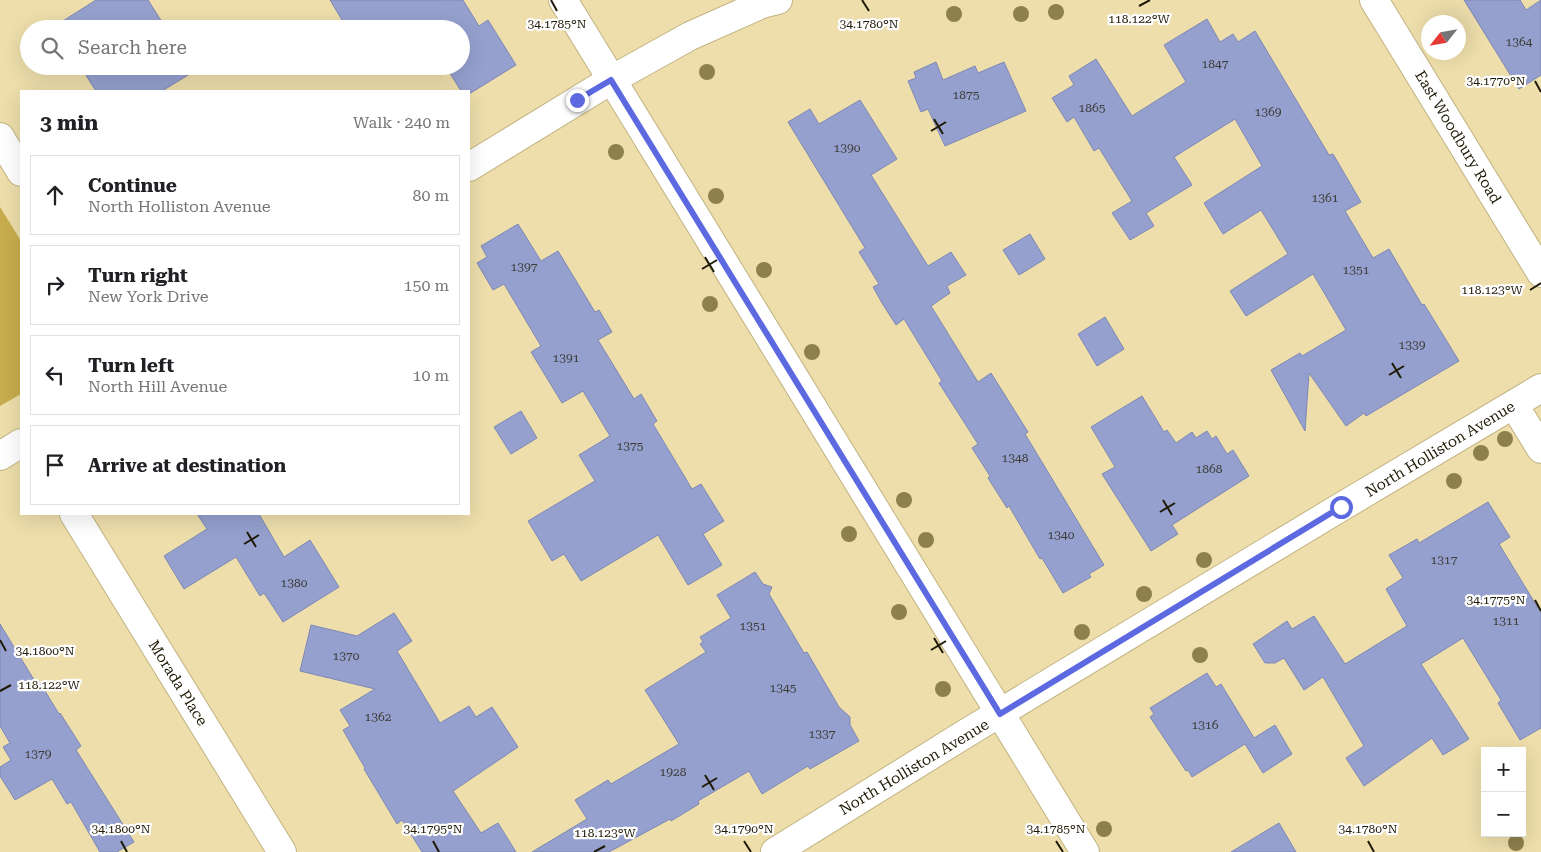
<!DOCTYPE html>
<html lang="en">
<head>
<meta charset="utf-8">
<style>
	:root { --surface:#fff; --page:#f2f2f2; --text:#202124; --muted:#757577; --line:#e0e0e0 }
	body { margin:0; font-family:"Roboto Serif",serif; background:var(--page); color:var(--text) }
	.controls { position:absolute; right:15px; bottom:15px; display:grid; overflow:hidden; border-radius:0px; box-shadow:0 5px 20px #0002 }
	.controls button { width:45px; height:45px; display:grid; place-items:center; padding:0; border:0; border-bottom:1px solid var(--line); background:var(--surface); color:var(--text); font:25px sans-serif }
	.compass { position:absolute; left:1421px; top:15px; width:45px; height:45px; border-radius:50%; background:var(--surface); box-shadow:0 5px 20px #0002; rotate:239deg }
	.stop { position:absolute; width:15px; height:15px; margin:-11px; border:4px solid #5c69e1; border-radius:50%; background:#fff }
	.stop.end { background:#5c69e1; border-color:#fff; box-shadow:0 1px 5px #0008 }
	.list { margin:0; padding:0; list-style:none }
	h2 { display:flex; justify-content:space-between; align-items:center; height:65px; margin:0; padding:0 20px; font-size:21px }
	h2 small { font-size:16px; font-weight:400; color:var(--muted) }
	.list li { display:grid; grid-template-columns:32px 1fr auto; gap:15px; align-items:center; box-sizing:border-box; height:80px; margin:0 10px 10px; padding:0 10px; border:1px solid var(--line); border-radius:0px }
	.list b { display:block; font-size:19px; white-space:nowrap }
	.list p { margin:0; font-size:16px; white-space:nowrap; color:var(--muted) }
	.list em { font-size:16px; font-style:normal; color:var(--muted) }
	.icon { flex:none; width:28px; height:28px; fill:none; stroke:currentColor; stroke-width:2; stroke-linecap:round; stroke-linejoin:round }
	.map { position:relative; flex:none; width:1541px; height:852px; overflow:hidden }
	.search { position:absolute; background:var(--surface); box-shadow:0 5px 20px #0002; left:20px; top:20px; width:450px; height:55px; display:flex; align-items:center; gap:12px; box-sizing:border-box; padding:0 18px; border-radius:28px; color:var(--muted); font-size:19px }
	.panel { position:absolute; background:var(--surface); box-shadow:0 5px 20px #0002; left:20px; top:90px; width:450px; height:425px; border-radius:0px }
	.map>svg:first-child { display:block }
	.green { fill:#c7ad4d }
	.building { fill:#95a0ce; stroke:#7d88b5 }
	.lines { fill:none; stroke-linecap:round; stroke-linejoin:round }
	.minor-casing { stroke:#c1b381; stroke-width:30 }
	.tertiary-casing { stroke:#c1b381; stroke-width:30 }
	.minor { stroke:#fff; stroke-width:28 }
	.tertiary { stroke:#fff; stroke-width:28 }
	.tree { fill:#8e804d }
	.route { stroke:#5c69e1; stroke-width:6 }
	.ticks { fill:none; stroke:#1f1a06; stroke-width:2 }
	.labels { text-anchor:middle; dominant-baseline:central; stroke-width:4.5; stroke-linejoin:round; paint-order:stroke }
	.number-label { font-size:12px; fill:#3c3c38 }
	.street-label { font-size:15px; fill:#1f1a06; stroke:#fff }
	.ticks-label { font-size:12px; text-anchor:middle; fill:#1f1a06; stroke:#fff; stroke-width:4.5; stroke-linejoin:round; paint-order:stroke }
</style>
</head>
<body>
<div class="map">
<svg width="1541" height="852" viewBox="0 0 1541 852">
	<rect width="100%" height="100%" fill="#eddeab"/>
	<path class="green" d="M 0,207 L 21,241 L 21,394 L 0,406 Z"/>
	<g class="building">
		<path d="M 96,0 L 148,0 L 162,22 L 150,29 L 57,29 L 55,26 Z"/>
		<path d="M 330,0 L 463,0 L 479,26 L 488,20 L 516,65 L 469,94 L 469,91 L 461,91 L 448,70 L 440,75 L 435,66 L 461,66 L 461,29 L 328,29 L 342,20 Z"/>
		<path d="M 1464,0 L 1520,0 L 1526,10 L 1541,0 L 1541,75 L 1519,89 Z"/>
		<path d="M 1207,19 L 1220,42 L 1233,34 L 1238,42 L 1255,31 L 1329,155 L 1333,154 L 1361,202 L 1345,211 L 1373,258 L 1389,249 L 1422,305 L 1424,304 L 1459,361 L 1366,416 L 1364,413 L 1346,426 L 1309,373 L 1305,431 L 1271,370 L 1300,353 L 1302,356 L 1346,330 L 1313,274 L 1246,316 L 1230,291 L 1288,254 L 1261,210 L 1223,234 L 1204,203 L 1262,166 L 1235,119 L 1174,157 L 1192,185 L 1146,213 L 1154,226 L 1130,240 L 1112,213 L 1132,201 L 1099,148 L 1094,151 L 1074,117 L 1067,122 L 1052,98 L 1074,85 L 1069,76 L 1096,59 L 1132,116 L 1186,82 L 1164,45 Z"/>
		<path d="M 936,62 L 943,80 L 975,66 L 978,73 L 1004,62 L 1026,111 L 945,146 L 928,109 L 921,112 L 908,81 L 916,78 L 914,72 Z"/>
		<path d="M 80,66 L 203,66 L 162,91 L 96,91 Z"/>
		<path d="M 860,100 L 897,159 L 871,175 L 928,266 L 951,252 L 966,275 L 947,286 L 950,293 L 931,306 L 978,382 L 991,373 L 1028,432 L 1025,434 L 1104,565 L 1089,574 L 1091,577 L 1063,593 L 1042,558 L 1040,559 L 1009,506 L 1007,508 L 988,478 L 990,476 L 972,448 L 978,444 L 939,383 L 942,381 L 904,319 L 896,325 L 882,303 L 873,287 L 879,284 L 859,252 L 865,248 L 788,122 L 810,109 L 819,124 Z"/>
		<path d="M 518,224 L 541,261 L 558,251 L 595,312 L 599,310 L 612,332 L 598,340 L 634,399 L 641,394 L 657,421 L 653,424 L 692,489 L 701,484 L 724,521 L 703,534 L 722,565 L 688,585 L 658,535 L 581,581 L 564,554 L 552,561 L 528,521 L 595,481 L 579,455 L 610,436 L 583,391 L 562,403 L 531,352 L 541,346 L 504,284 L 493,290 L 477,263 L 487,257 L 481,246 Z"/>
		<path d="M 1030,234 L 1045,259 L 1019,275 L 1003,250 Z"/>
		<path d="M 1105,317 L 1124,349 L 1097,366 L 1078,334 Z"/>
		<path d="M 1142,396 L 1164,432 L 1167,430 L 1176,443 L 1192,432 L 1196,438 L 1207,431 L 1212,439 L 1216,436 L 1227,454 L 1233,450 L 1249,476 L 1172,525 L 1178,534 L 1151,551 L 1102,474 L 1115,467 L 1091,427 Z"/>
		<path d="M 521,411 L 537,438 L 511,454 L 494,427 Z"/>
		<path d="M 1488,502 L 1510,537 L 1499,544 L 1541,613 L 1541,728 L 1520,740 L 1498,703 L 1501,700 L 1463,638 L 1421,664 L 1469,739 L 1443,755 L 1432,738 L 1364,786 L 1346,758 L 1364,746 L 1323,677 L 1304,690 L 1284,658 L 1275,663 L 1265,663 L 1253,644 L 1287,621 L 1292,629 L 1314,616 L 1345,664 L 1407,626 L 1386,589 L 1403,578 L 1389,555 L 1417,539 L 1419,543 Z"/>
		<path d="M 197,514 L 259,514 L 284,557 L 310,540 L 339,587 L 283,622 L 264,593 L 260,596 L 236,557 L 184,589 L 164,556 L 207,529 Z"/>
		<path d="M 755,572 L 763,584 L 772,587 L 769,594 L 804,653 L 807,652 L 839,707 L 850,717 L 850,725 L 859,741 L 810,769 L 808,766 L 762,794 L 749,771 L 698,801 L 699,804 L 671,821 L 670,819 L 609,852 L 532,852 L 587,819 L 575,800 L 608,780 L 611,784 L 679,744 L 645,690 L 706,652 L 700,644 L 703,642 L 700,637 L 731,618 L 717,595 Z"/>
		<path d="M 394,613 L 412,641 L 397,651 L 440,723 L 469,706 L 476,717 L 492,707 L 518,747 L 453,791 L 481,833 L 498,823 L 516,852 L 422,852 L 402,820 L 397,824 L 364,769 L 365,768 L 343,730 L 350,726 L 340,710 L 375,689 L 300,671 L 311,625 L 357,636 Z"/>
		<path d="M 0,624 L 36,683 L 39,681 L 59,714 L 60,713 L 81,746 L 76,750 L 134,842 L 117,852 L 100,852 L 71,802 L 67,804 L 52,779 L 15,800 L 0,776 L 0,767 L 11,760 L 3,747 L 10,743 L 0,726 Z"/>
		<path d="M 1207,673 L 1216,687 L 1221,684 L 1254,738 L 1275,725 L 1292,754 L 1263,773 L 1245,744 L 1192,777 L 1188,770 L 1186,771 L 1150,717 L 1154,714 L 1150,708 Z"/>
		<path d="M 1279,823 L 1296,852 L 1231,852 Z"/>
	</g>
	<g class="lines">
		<g class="minor-casing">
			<g id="minor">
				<path d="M 1374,0 L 1541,273"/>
				<path d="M 0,137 L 21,172"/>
				<path d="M 1514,405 L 1541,449"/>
				<path d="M 74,514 L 282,852"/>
				<path d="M 775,852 L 965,734 L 1341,507 L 1541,388"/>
			</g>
		</g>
		<g class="tertiary-casing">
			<g id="tertiary">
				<path d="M 563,0 L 1085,852"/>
				<path d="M 469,167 L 611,80 L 690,36 L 762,4 L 778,0"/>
				<path d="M 0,456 L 21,443"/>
			</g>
		</g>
		<use href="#minor" class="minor"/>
		<use href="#tertiary" class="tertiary"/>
	</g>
	<g class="tree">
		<circle cx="1056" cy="12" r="8"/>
		<circle cx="954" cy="14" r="8"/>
		<circle cx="1021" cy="14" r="8"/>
		<circle cx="707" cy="72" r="8"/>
		<circle cx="616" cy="152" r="8"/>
		<circle cx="716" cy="196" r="8"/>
		<circle cx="764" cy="270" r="8"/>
		<circle cx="710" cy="304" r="8"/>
		<circle cx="812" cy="352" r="8"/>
		<circle cx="1505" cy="439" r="8"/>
		<circle cx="1481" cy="453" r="8"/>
		<circle cx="1454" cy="481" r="8"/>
		<circle cx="904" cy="500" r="8"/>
		<circle cx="849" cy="534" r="8"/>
		<circle cx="926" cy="540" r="8"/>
		<circle cx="1204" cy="560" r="8"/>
		<circle cx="1144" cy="594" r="8"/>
		<circle cx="899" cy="612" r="8"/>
		<circle cx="1082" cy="632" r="8"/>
		<circle cx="1200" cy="655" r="8"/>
		<circle cx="943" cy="689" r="8"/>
		<circle cx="1104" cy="829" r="8"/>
		<circle cx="1516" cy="843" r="8"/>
	</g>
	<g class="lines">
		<path class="route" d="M 577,100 L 611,80 L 1000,714 L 1341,507"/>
	</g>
	<path class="ticks" d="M 551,0 L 557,11M 862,0 L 869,11M 1139,6 L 1150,0M 1535,81 L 1541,92M 934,119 L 943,134M 931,131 L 946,122M 705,257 L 714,272M 702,269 L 717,260M 1530,290 L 1541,283M 1392,363 L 1401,378M 1389,375 L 1404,366M 1163,500 L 1172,515M 1160,512 L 1175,503M 247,532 L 256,547M 244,544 L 259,535M 1535,600 L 1541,611M 934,638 L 943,653M 0,640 L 6,651M 931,650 L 946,641M 0,691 L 11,685M 705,775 L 714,790M 702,787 L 717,778M 121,841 L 127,852M 433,841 L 439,852M 744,841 L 751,852M 1056,841 L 1063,852M 1368,841 L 1374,852M 594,852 L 605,846"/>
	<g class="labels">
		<g class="number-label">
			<text x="1519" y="42">1364</text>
			<text x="1215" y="64">1847</text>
			<text x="966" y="95">1875</text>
			<text x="1092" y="108">1865</text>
			<text x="1268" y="112">1369</text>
			<text x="847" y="148">1390</text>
			<text x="1325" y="198">1361</text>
			<text x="524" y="267">1397</text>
			<text x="1356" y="270">1351</text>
			<text x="1412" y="345">1339</text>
			<text x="566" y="358">1391</text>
			<text x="630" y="446">1375</text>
			<text x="1015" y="458">1348</text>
			<text x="1209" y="469">1868</text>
			<text x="1061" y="535">1340</text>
			<text x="1444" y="560">1317</text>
			<text x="294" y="583">1380</text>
			<text x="1506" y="621">1311</text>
			<text x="753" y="626">1351</text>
			<text x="346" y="656">1370</text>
			<text x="783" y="688">1345</text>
			<text x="378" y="717">1362</text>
			<text x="1205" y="725">1316</text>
			<text x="822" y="734">1337</text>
			<text x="38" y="754">1379</text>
			<text x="673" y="772">1928</text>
		</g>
		<g class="street-label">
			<text transform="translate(1458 137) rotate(59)">East Woodbury Road</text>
			<text transform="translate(1440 449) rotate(-31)">North Holliston Avenue</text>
			<text transform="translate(178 683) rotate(58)">Morada Place</text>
			<text transform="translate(914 767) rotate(-31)">North Holliston Avenue</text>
		</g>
	</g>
	<g class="ticks-label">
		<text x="1139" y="23">118.122°W</text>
		<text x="557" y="28">34.1785°N</text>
		<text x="869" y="28">34.1780°N</text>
		<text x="1496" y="85">34.1770°N</text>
		<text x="1492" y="294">118.123°W</text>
		<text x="1496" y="604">34.1775°N</text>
		<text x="45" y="655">34.1800°N</text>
		<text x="49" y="689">118.122°W</text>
		<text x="121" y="833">34.1800°N</text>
		<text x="433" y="833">34.1795°N</text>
		<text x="744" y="833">34.1790°N</text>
		<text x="1056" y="833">34.1785°N</text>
		<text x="1368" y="833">34.1780°N</text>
		<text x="605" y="837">118.123°W</text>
	</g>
</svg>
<div class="controls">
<button>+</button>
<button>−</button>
</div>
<svg class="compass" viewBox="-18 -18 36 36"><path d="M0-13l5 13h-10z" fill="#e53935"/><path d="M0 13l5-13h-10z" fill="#757577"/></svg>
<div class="stop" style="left:1341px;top:507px"></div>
<div class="stop end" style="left:577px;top:100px"></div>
<div class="search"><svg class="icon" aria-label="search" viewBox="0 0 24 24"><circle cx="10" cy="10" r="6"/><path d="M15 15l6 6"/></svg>Search here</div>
<section class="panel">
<h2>3 min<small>Walk · 240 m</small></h2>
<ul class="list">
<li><svg class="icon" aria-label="ahead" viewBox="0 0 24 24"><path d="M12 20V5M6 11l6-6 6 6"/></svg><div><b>Continue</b><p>North Holliston Avenue</p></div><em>80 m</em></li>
<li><svg class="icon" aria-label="right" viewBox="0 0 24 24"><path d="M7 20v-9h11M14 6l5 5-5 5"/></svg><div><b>Turn right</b><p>New York Drive</p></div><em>150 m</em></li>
<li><svg class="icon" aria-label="left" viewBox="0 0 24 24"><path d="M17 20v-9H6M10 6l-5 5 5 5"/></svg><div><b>Turn left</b><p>North Hill Avenue</p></div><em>10 m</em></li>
<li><svg class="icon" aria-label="arrive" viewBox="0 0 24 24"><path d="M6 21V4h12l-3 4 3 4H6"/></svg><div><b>Arrive at destination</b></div></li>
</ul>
</section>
</div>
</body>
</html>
